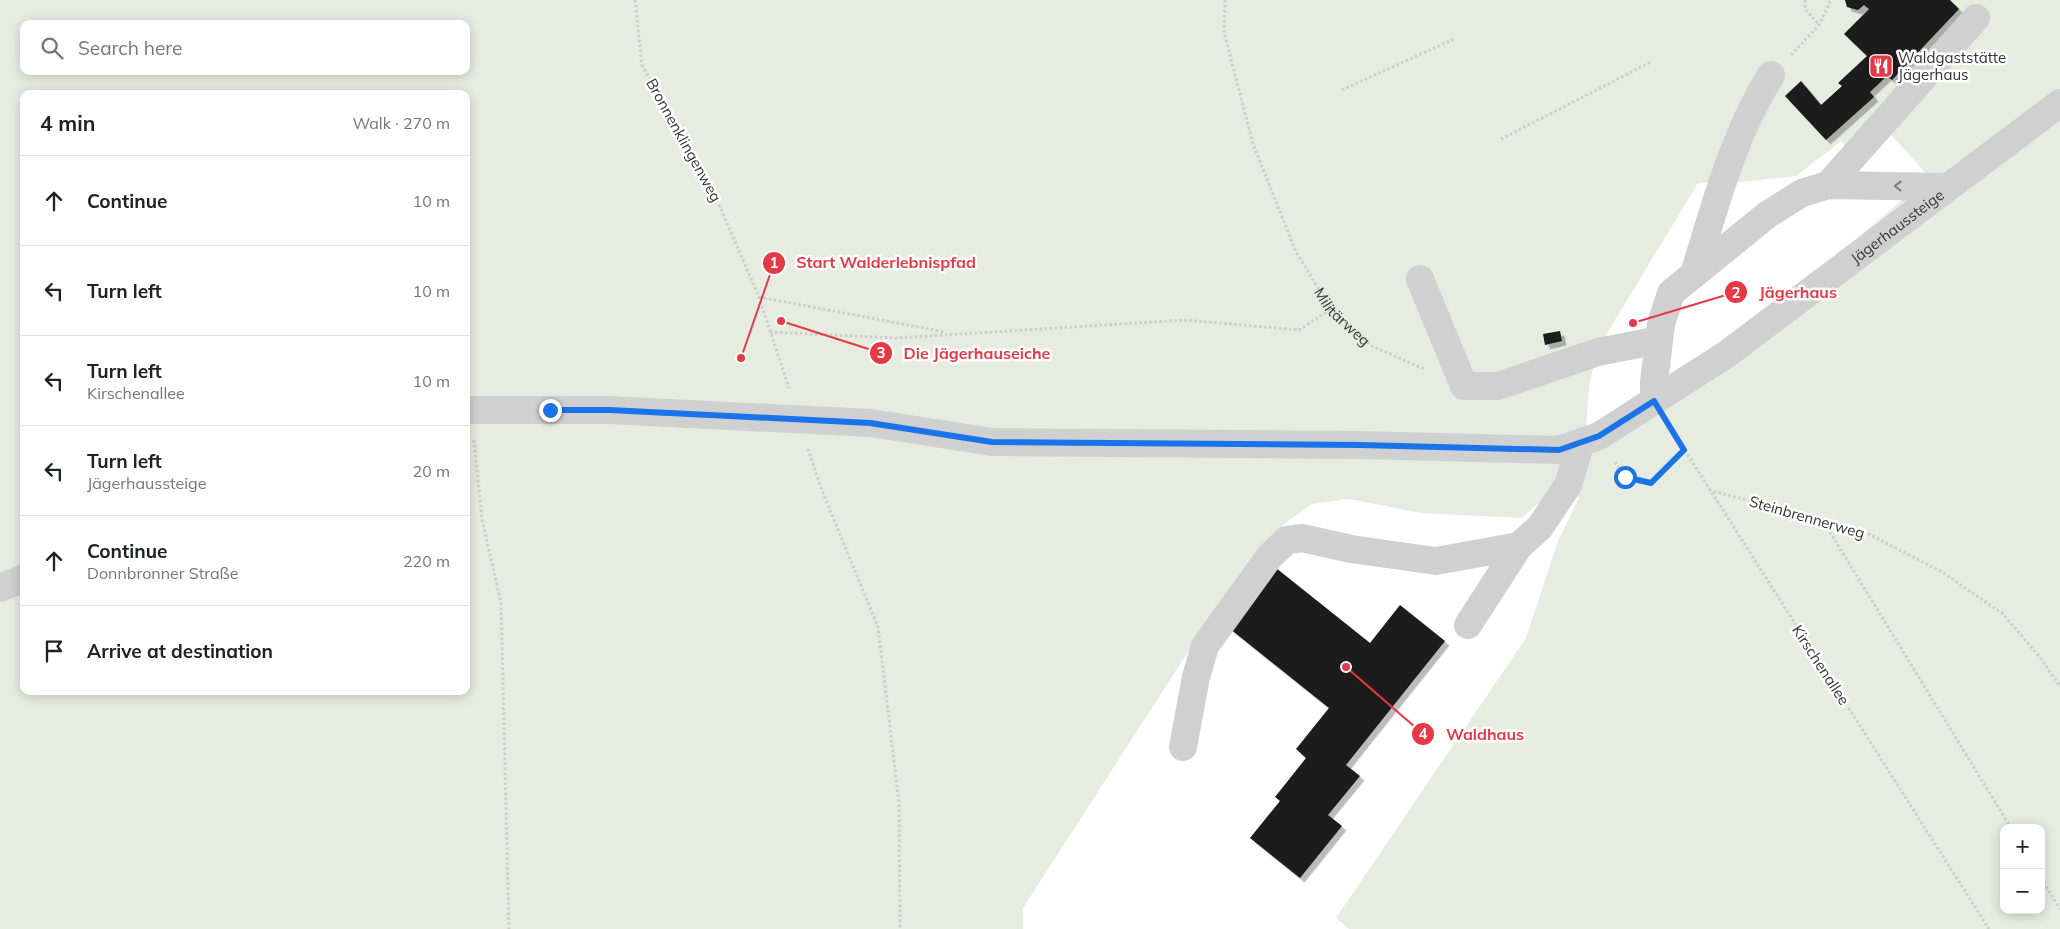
<!DOCTYPE html>
<html lang="en">
<head>
<meta charset="utf-8">
<style>
	:root { --surface:#fff; --page:#f2f2f2; --text:#202124; --muted:#757577; --line:#e0e0e0 }
	body { margin:0; font-family:Mulish,sans-serif; background:var(--page); color:var(--text) }
	.controls { position:absolute; right:15px; bottom:15px; display:grid; overflow:hidden; border-radius:10px; box-shadow:0 2px 12px #0003 }
	.controls button { width:45px; height:45px; display:grid; place-items:center; padding:0; border:0; border-bottom:1px solid var(--line); background:var(--surface); color:var(--text); font:25px sans-serif }
	.stop { position:absolute; width:15px; height:15px; margin:-11px; border:4px solid #1a73e8; border-radius:50%; background:#fff }
	.stop.end { background:#1a73e8; border-color:#fff; box-shadow:0 1px 5px #0008 }
	.list { margin:0; padding:0; list-style:none }
	h2 { display:flex; justify-content:space-between; align-items:center; height:65px; margin:0; padding:0 20px; font-size:21px }
	h2 small { font-size:16px; font-weight:400; color:var(--muted) }
	.list li { display:grid; grid-template-columns:32px 1fr auto; gap:15px; align-items:center; box-sizing:border-box; height:90px; padding:0 20px; border-top:1px solid var(--line) }
	.list b { display:block; font-size:19px; white-space:nowrap }
	.list p { margin:0; font-size:16px; white-space:nowrap; color:var(--muted) }
	.list em { font-size:16px; font-style:normal; color:var(--muted) }
	.icon { flex:none; width:28px; height:28px; fill:none; stroke:currentColor; stroke-width:2; stroke-linecap:round; stroke-linejoin:round }
	.map { position:relative; flex:none; width:2060px; height:929px; overflow:hidden }
	.search { position:absolute; background:var(--surface); box-shadow:0 2px 12px #0003; left:20px; top:20px; width:450px; height:55px; display:flex; align-items:center; gap:12px; box-sizing:border-box; padding:0 18px; border-radius:10px; color:var(--muted); font-size:19px }
	.panel { position:absolute; background:var(--surface); box-shadow:0 2px 12px #0003; left:20px; top:90px; width:450px; height:605px; border-radius:10px }
	.map>svg:first-child { display:block }
	.green { fill:#e6ecdf; fill-rule:evenodd }
	.building { fill:#1a1a1a; filter:url(#shadow) }
	.lines { fill:none; stroke-linecap:round; stroke-linejoin:round }
	.path { stroke:#cdcdcd; stroke-width:3; stroke-dasharray:2.5 2.5; stroke-linecap:butt }
	.minor { stroke:#d0d0d0; stroke-width:28 }
	.oneway { stroke:#7a7a7a }
	.route { stroke:#1a73e8; stroke-width:6 }
	.labels { text-anchor:middle; dominant-baseline:central; stroke-width:5; stroke-linejoin:round; paint-order:stroke }
	.poi-label { font-size:15px; fill:#333; stroke:#fff; text-anchor:start }
	.street-label { font-size:15px; fill:#333; stroke:#fff }
	.leader { fill:none; stroke:#e63946; stroke-width:2 }
	.callout-dot { fill:#e63946; stroke:#fff; stroke-width:2 }
	.mark-label { font-size:15px; text-anchor:middle; font-weight:bold; fill:#fff }
	.callout-label { font-size:16px; text-anchor:middle; font-weight:bold; fill:#e63946; stroke:#fff; stroke-width:5; stroke-linejoin:round; paint-order:stroke }
</style>
</head>
<body>
<div class="map">
<svg width="2060" height="929" viewBox="0 0 2060 929">
	<defs>
		<filter id="shadow"><feDropShadow dx="4.5" dy="4.5" stdDeviation="0" flood-color="#0004"/></filter>
	</defs>
	<rect width="100%" height="100%" fill="#fff"/>
	<path class="green" d="M 0,0 L 2060,0 L 2060,929 L 1349,929 L 1336,918 L 1526,638 L 1558,541 L 1579,498 L 1559,485 L 1522,518 L 1421,513 L 1349,499 L 1312,504 L 1284,524 L 1257,551 L 1197,638 L 1023,908 L 1023,929 L 0,929 ZM 24,24 L 466,24 L 466,71 L 24,71 ZM 24,94 L 466,94 L 466,691 L 24,691 ZM 1888,131 L 1929,177 L 1825,266 L 1658,391 L 1586,427 L 1589,387 L 1597,350 L 1698,183 L 1740,182 L 1796,176 L 1841,141 L 1856,160 ZM 2004,828 L 2041,828 L 2041,910 L 2004,910 Z"/>
	<g class="building">
		<path d="M 1845,0 L 1950,0 L 1959,9 L 1892,80 L 1887,76 L 1870,92 L 1874,97 L 1826,140 L 1785,96 L 1801,81 L 1821,105 L 1842,86 L 1838,83 L 1867,56 L 1844,34 L 1869,9 L 1864,5 L 1858,10 L 1847,7 Z"/>
		<path d="M 1560,331 L 1562,341 L 1545,345 L 1543,334 Z"/>
		<path d="M 1276,568 L 1370,643 L 1400,605 L 1445,641 L 1346,765 L 1360,776 L 1328,815 L 1342,826 L 1300,878 L 1250,838 L 1280,801 L 1275,797 L 1306,758 L 1296,749 L 1329,708 L 1229,628 Z"/>
	</g>
	<g class="lines">
		<g class="path">
			<path d="M 635,0 L 642,65 L 707,177 L 759,297 L 789,388"/>
			<path id="s1" d="M 1225,0 L 1224,32 L 1253,144 L 1296,252 L 1331,309 L 1372,346 L 1426,370"/>
			<path d="M 1805,0 L 1805,9 L 1819,25"/>
			<path d="M 1791,55 L 1819,25 L 1831,0"/>
			<path d="M 1342,90 L 1454,39"/>
			<path d="M 1501,139 L 1651,62"/>
			<path d="M 759,297 L 945,332"/>
			<path d="M 770,332 L 896,338 L 1185,320 L 1299,330 L 1331,309"/>
			<path d="M 1669,425 L 1989,929"/>
			<path d="M 474,440 L 482,519 L 501,603 L 509,929"/>
			<path d="M 808,449 L 821,488 L 878,627 L 899,803 L 900,929"/>
			<path d="M 1615,462 L 1625,477 L 1651,483 L 1684,451"/>
			<path d="M 1709,490 L 1861,530 L 1942,572 L 2003,614 L 2038,655 L 2060,686"/>
			<path d="M 1822,519 L 2011,828"/>
			<path d="M 2041,878 L 2060,909"/>
		</g>
		<g class="minor">
			<path d="M 1828,185 L 1976,18"/>
			<path d="M 1694,274 C 1715,206 1733,136 1771,75"/>
			<path d="M 1420,279 L 1464,386 L 1498,386 L 1598,352 L 1659,340"/>
			<path d="M 1654,401 L 1654,382 L 1661,324 L 1671,293 L 1767,215 L 1802,193 L 1828,185 L 1947,187"/>
			<path id="s2" d="M 466,410 L 609,410 L 871,423 L 992,442 L 1360,445 L 1559,450 L 1599,436 L 1727,354 L 2060,103"/>
			<path d="M 0,588 L 24,578"/>
			<path d="M 1468,625 L 1519,546 L 1540,527 L 1568,485 L 1581,442"/>
			<path d="M 1183,747 L 1196,677 L 1205,646 L 1270,556 L 1287,540 L 1302,538 L 1351,549 L 1436,561 L 1519,546"/>
		</g>
	</g>
	<defs><path id="oneway-chevron" d="M-2-3.5L2.5 0L-2 3.5" fill="none" stroke-width="1.6" stroke-linecap="round" stroke-linejoin="round" transform="scale(1.25)"/></defs>
	<use class="oneway" href="#oneway-chevron" transform="translate(1898 186) rotate(-179)"/>
	<g class="lines">
		<path class="route" d="M 550,410 L 609,410 L 870,423 L 992,442 L 1360,445 L 1559,450 L 1599,436 L 1654,401 L 1684,450 L 1651,483 L 1625,477"/>
	</g>
	<defs>
		<g id="restaurant-square" transform="scale(1.25)"><rect x="-9" y="-9" width="18" height="18" rx="4" fill="#e63946" stroke="#fff"/><path d="M-5-6h1v4h1v-4h1v4h1v-4h1v5L-1.5 .5V6h-2V.5L-5-1ZM5-6V6H3V1.5H1.5Q1.5-4 5-6Z" fill="#fff"/></g>
	</defs>
	<g fill-rule="evenodd">
		<use href="#restaurant-square" x="1881" y="66"/>
	</g>
	<g class="labels">
		<g class="poi-label">
			<text x="1898" y="57">Waldgaststätte<tspan x="1898" dy="17">Jägerhaus</tspan></text>
		</g>
		<g class="street-label">
			<text transform="translate(684 140) rotate(61)">Bronnenklingenweg</text>
			<text stroke="none"><textPath href="#s2" startOffset="1502">Jägerhaussteige</textPath></text>
			<text stroke="none"><textPath href="#s1" startOffset="344">Militärweg</textPath></text>
			<text transform="translate(1807 517) rotate(16)">Steinbrennerweg</text>
			<text transform="translate(1821 665) rotate(57)">Kirschenallee</text>
		</g>
	</g>
	<path class="leader" d="M741 358L774 263M1633 323L1736 292M781 321L881 353M1346 667L1423 734"/>
	<g class="callout-dot">
		<circle cx="741" cy="358" r="5"/>
		<circle cx="1633" cy="323" r="5"/>
		<circle cx="781" cy="321" r="5"/>
		<circle cx="1346" cy="667" r="5"/>
		<circle cx="774" cy="263" r="12"/>
		<circle cx="1736" cy="292" r="12"/>
		<circle cx="881" cy="353" r="12"/>
		<circle cx="1423" cy="734" r="12"/>
	</g>
	<g class="mark-label">
		<text x="774" y="268">1</text>
		<text x="1736" y="298">2</text>
		<text x="881" y="358">3</text>
		<text x="1423" y="739">4</text>
	</g>
	<g class="callout-label">
		<text x="886" y="268">Start Walderlebnispfad</text>
		<text x="1798" y="298">Jägerhaus</text>
		<text x="977" y="359">Die Jägerhauseiche</text>
		<text x="1485" y="740">Waldhaus</text>
	</g>
</svg>
<div class="controls">
<button>+</button>
<button>−</button>
</div>
<div class="stop" style="left:1625px;top:477px"></div>
<div class="stop end" style="left:550px;top:410px"></div>
<div class="search"><svg class="icon" aria-label="search" viewBox="0 0 24 24"><circle cx="10" cy="10" r="6"/><path d="M15 15l6 6"/></svg>Search here</div>
<section class="panel">
<h2>4 min<small>Walk · 270 m</small></h2>
<ul class="list">
<li><svg class="icon" aria-label="ahead" viewBox="0 0 24 24"><path d="M12 20V5M6 11l6-6 6 6"/></svg><div><b>Continue</b></div><em>10 m</em></li>
<li><svg class="icon" aria-label="left" viewBox="0 0 24 24"><path d="M17 20v-9H6M10 6l-5 5 5 5"/></svg><div><b>Turn left</b></div><em>10 m</em></li>
<li><svg class="icon" aria-label="left" viewBox="0 0 24 24"><path d="M17 20v-9H6M10 6l-5 5 5 5"/></svg><div><b>Turn left</b><p>Kirschenallee</p></div><em>10 m</em></li>
<li><svg class="icon" aria-label="left" viewBox="0 0 24 24"><path d="M17 20v-9H6M10 6l-5 5 5 5"/></svg><div><b>Turn left</b><p>Jägerhaussteige</p></div><em>20 m</em></li>
<li><svg class="icon" aria-label="ahead" viewBox="0 0 24 24"><path d="M12 20V5M6 11l6-6 6 6"/></svg><div><b>Continue</b><p>Donnbronner Straße</p></div><em>220 m</em></li>
<li><svg class="icon" aria-label="arrive" viewBox="0 0 24 24"><path d="M6 21V4h12l-3 4 3 4H6"/></svg><div><b>Arrive at destination</b></div></li>
</ul>
</section>
</div>
</body>
</html>
